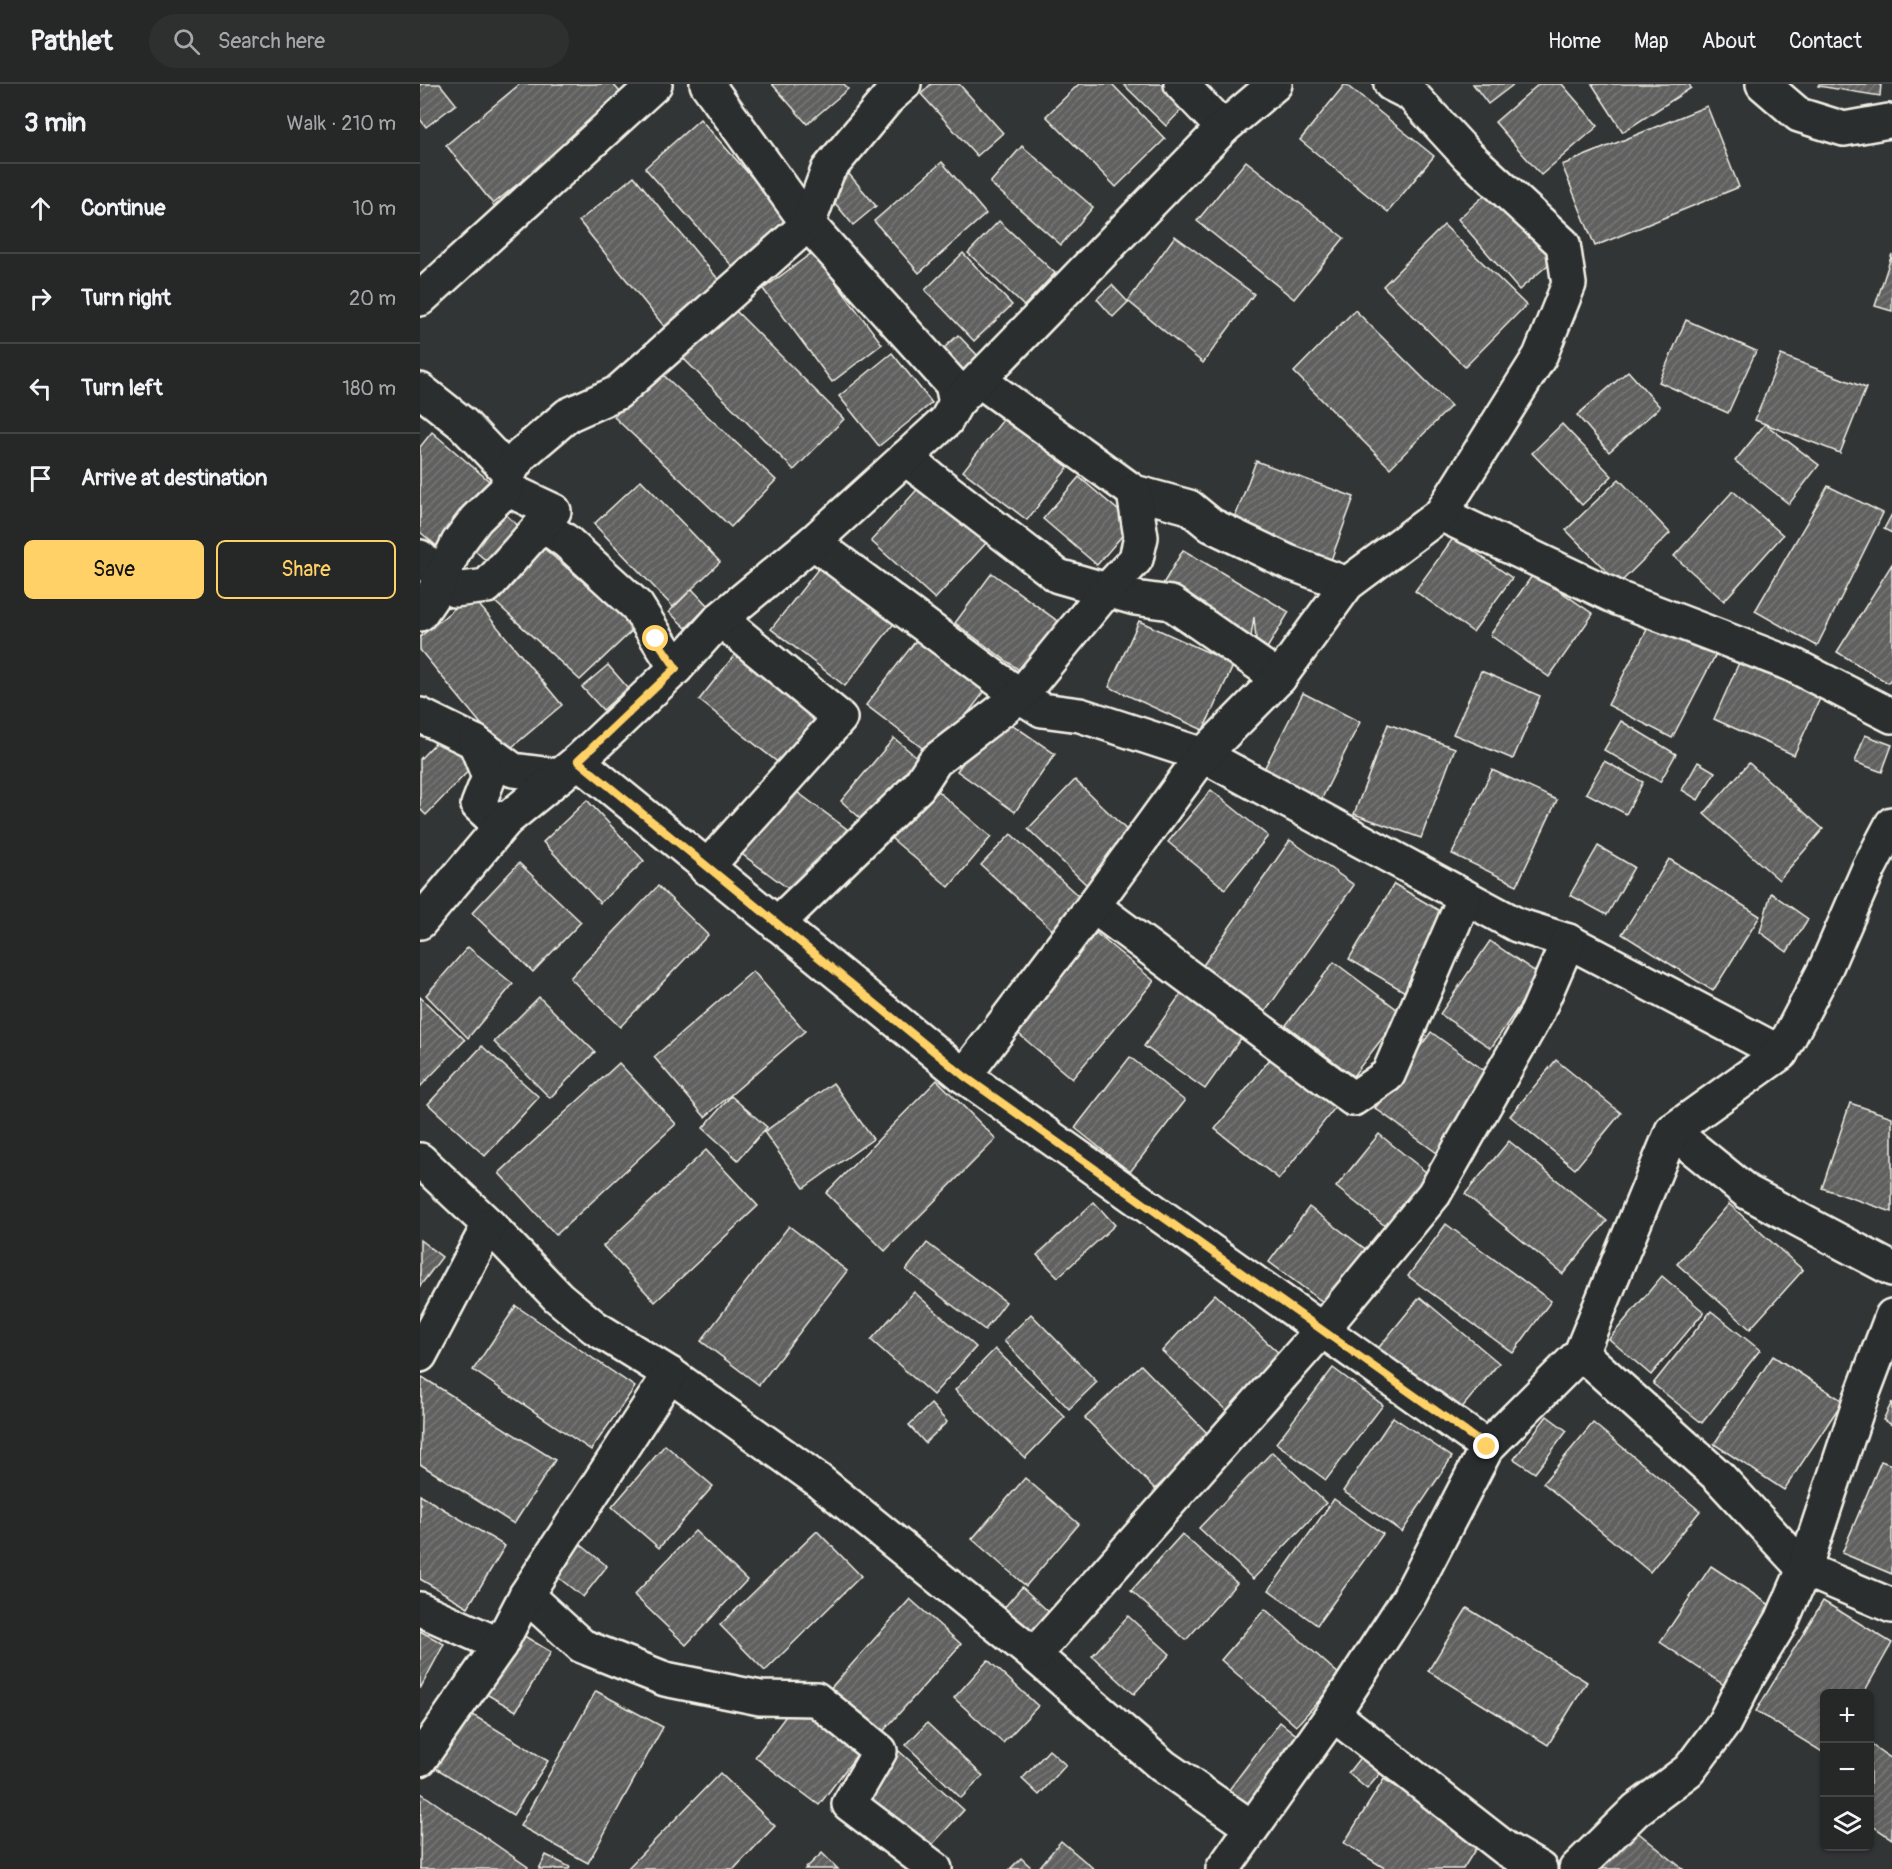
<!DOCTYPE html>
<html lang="en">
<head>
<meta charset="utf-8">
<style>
	:root { --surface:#262828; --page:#2e3030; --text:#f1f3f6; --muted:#a4a6a8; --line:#424445; --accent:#ffd166 }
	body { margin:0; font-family:Pangolin,sans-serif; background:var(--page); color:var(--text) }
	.controls { position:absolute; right:18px; bottom:18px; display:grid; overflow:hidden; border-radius:9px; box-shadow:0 2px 4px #0004 }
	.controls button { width:54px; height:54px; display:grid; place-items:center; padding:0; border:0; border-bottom:2px solid var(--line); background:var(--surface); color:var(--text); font:30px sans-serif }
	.stop { position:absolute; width:18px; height:18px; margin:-14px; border:4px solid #ffd166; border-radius:50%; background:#fff }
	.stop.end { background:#ffd166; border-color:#fff; box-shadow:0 2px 6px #0008 }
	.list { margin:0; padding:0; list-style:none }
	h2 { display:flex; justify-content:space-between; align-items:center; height:78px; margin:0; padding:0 24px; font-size:26px }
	h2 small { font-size:20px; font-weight:400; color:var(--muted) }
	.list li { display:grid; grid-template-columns:39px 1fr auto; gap:18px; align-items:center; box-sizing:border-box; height:90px; padding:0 24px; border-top:2px solid var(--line) }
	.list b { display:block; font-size:22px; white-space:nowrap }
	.list em { font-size:20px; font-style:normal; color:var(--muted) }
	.actions { display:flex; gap:12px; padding:18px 24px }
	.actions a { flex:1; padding:14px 0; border:2px solid var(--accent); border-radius:9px; text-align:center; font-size:21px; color:var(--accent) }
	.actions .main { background:var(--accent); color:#111 }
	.icon { flex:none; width:33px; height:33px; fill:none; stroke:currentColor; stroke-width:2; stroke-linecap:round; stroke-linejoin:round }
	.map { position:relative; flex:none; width:1472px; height:1785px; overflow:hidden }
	header { display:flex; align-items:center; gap:36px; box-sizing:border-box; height:84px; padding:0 30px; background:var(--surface); border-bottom:2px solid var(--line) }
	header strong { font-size:28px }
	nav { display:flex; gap:33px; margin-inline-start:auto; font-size:21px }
	.search { width:420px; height:54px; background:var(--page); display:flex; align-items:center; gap:15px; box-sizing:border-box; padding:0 21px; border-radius:33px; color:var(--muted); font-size:22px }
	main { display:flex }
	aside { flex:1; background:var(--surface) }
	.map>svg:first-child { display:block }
	.building { fill:url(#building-hatch); stroke:#f4f1e8; stroke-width:1.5 }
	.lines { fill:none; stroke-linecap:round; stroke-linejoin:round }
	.minor-casing { stroke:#f4f1e8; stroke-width:38 }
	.minor { stroke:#2a2d2e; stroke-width:33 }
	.route { stroke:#ffd166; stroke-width:8 }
</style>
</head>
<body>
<header>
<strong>Pathlet</strong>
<div class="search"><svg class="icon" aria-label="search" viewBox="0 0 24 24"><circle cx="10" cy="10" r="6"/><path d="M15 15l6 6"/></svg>Search here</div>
<nav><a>Home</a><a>Map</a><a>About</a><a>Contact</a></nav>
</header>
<main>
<aside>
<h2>3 min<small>Walk · 210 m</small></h2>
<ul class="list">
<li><svg class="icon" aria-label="ahead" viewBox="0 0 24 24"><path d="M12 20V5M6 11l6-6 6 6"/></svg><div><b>Continue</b></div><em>10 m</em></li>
<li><svg class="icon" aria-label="right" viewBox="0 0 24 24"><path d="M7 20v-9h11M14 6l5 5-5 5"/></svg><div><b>Turn right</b></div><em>20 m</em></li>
<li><svg class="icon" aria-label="left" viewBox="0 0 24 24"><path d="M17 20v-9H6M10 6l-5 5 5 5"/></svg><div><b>Turn left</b></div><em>180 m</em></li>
<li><svg class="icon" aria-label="arrive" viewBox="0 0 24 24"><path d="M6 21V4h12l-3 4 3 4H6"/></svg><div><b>Arrive at destination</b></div></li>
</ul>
<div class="actions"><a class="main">Save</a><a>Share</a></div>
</aside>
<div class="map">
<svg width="1472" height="1785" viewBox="0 0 1472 1785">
	<defs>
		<pattern id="building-hatch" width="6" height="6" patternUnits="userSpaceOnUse" patternTransform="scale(1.5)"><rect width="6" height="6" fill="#5f605f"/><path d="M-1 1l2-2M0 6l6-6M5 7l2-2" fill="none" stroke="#777776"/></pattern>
	</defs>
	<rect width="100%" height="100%" fill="#323535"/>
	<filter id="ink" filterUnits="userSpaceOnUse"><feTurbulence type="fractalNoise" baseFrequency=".0167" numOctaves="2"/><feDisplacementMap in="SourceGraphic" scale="12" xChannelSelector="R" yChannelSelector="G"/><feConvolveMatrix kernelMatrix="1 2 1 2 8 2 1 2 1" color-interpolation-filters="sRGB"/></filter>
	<g filter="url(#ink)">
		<g class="building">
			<path d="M 0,0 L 20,0 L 36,20 L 6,43 L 0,35 Z"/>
			<path d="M 100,0 L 193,0 L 205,14 L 73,120 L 26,61 Z"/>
			<path d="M 352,0 L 424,0 L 428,5 L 387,40 Z"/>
			<path d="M 511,0 L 539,0 L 583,49 L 557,72 L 501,10 Z"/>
			<path d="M 659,0 L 692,0 L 745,55 L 696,103 L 626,32 Z"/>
			<path d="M 703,0 L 748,0 L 768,19 L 746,42 Z"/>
			<path d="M 925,0 L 1014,72 L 968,128 L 880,56 Z"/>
			<path d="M 1053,0 L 1094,0 L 1068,20 Z"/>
			<path d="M 1119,0 L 1142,0 L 1178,42 L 1121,91 L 1075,38 Z"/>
			<path d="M 1172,0 L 1269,0 L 1271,4 L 1203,48 Z"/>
			<path d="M 1399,0 L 1461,0 L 1460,12 L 1398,2 Z"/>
			<path d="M 1287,22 L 1319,103 L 1175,162 L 1142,81 Z"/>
			<path d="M 280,35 L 375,142 L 320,191 L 225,84 Z"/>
			<path d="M 602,62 L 673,123 L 641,161 L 570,99 Z"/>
			<path d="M 826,77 L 924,154 L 874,215 L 777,137 Z"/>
			<path d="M 522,78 L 566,130 L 499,189 L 454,137 Z"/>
			<path d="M 429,90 L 456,122 L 433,141 L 406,108 Z"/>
			<path d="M 214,92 L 302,200 L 247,246 L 159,137 Z"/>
			<path d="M 1075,102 L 1137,173 L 1099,206 L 1038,135 Z"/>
			<path d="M 579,137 L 635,189 L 604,222 L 548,169 Z"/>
			<path d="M 1024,141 L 1106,221 L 1045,283 L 963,202 Z"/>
			<path d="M 755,152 L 834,210 L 783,279 L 708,217 Z"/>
			<path d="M 393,168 L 462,260 L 412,298 L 343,205 Z"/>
			<path d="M 543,169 L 592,221 L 554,257 L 505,206 Z"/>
			<path d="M 1472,170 L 1472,227 L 1455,222 Z"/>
			<path d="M 692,201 L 708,218 L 693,233 L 677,215 Z"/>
			<path d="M 309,220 L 424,335 L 374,386 L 259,270 Z"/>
			<path d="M 935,226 L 1031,322 L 970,384 L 874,288 Z"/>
			<path d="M 1266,236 L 1336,267 L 1308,329 L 1239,298 Z"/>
			<path d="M 538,251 L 559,273 L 543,287 L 523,265 Z"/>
			<path d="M 472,269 L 512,319 L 459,362 L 419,312 Z"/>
			<path d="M 1361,271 L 1446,304 L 1420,369 L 1335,336 Z"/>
			<path d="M 238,286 L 356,396 L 311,443 L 194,333 Z"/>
			<path d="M 1208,287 L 1240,323 L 1189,368 L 1157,331 Z"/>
			<path d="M 586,332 L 650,381 L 607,436 L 543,387 Z"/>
			<path d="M 1142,340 L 1192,392 L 1162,421 L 1112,369 Z"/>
			<path d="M 1345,340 L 1399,381 L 1369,420 L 1315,377 Z"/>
			<path d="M 12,348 L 74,401 L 19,464 L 0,448 L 0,363 Z"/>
			<path d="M 836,377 L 934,413 L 911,476 L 813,439 Z"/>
			<path d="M 659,393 L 713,439 L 677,481 L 623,435 Z"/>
			<path d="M 1199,395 L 1250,449 L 1199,500 L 1146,446 Z"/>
			<path d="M 221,396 L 300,478 L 253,523 L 174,440 Z"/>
			<path d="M 503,399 L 567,458 L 515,515 L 451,457 Z"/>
			<path d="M 1408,402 L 1463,429 L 1397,562 L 1335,527 Z"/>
			<path d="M 1313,407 L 1363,451 L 1304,517 L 1254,472 Z"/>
			<path d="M 75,421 L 104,447 L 72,482 L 43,456 Z"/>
			<path d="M 1472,430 L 1472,449 L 1464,445 Z"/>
			<path d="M 1034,453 L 1092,494 L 1053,548 L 995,507 Z"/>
			<path d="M 120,461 L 216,543 L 160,596 L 73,516 Z"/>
			<path d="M 763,466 L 869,528 L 838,579 L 834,533 L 830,559 L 740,505 Z"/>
			<path d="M 402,480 L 476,537 L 425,602 L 351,545 Z"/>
			<path d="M 1472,480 L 1472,593 L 1468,599 L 1417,568 Z"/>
			<path d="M 572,489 L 647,544 L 610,594 L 535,539 Z"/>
			<path d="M 1114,489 L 1173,530 L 1129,593 L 1070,551 Z"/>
			<path d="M 272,505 L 288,522 L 266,544 L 249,528 Z"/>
			<path d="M 51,511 L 142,621 L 85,669 L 0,566 L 0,553 Z"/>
			<path d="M 1234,532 L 1298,566 L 1252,654 L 1188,621 Z"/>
			<path d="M 719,537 L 814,580 L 783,646 L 689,603 Z"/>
			<path d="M 498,554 L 565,607 L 514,673 L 446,621 Z"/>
			<path d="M 320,564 L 407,634 L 365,684 L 279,616 Z"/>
			<path d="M 1322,572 L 1403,608 L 1374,671 L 1294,635 Z"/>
			<path d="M 188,581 L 208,604 L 183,626 L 162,603 Z"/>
			<path d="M 1061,587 L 1120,612 L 1093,675 L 1033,650 Z"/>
			<path d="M 883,609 L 940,638 L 900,718 L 842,689 Z"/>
			<path d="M 577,630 L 635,670 L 595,728 L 537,687 Z"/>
			<path d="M 1201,637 L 1256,670 L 1240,698 L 1184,666 Z"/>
			<path d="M 968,640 L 1035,664 L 1001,754 L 934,730 Z"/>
			<path d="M 25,649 L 56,679 L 6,731 L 0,725 L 0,675 Z"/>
			<path d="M 1445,651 L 1472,661 L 1462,688 L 1435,678 Z"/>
			<path d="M 474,654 L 500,676 L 446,739 L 421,717 Z"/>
			<path d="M 1184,677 L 1223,698 L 1206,730 L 1166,709 Z"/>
			<path d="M 1278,678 L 1295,688 L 1278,716 L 1262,706 Z"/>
			<path d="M 1329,679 L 1403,745 L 1359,796 L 1284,730 Z"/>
			<path d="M 1072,686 L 1137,716 L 1097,801 L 1032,770 Z"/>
			<path d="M 655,696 L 717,756 L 671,805 L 608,745 Z"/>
			<path d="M 365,699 L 427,745 L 377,811 L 315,765 Z"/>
			<path d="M 514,704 L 571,753 L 529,803 L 471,754 Z"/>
			<path d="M 791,706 L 848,752 L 805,805 L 748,758 Z"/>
			<path d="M 167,716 L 224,777 L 180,819 L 123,758 Z"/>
			<path d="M 591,750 L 667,820 L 639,852 L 561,781 Z"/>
			<path d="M 870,756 L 934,801 L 843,931 L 779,887 Z"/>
			<path d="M 1178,762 L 1214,783 L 1187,831 L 1150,811 Z"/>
			<path d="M 1249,775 L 1340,832 L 1293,907 L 1202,850 Z"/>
			<path d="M 99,779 L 161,838 L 113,888 L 52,829 Z"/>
			<path d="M 974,800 L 1030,833 L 985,908 L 929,875 Z"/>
			<path d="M 238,802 L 288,851 L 200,943 L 150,894 Z"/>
			<path d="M 1351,809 L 1388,835 L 1367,868 L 1340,848 Z"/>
			<path d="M 676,849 L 734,897 L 652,995 L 594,946 Z"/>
			<path d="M 1070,857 L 1120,891 L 1071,964 L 1020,930 Z"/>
			<path d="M 48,863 L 93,900 L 48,954 L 6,911 Z"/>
			<path d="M 914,878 L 982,929 L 933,992 L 866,941 Z"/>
			<path d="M 333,887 L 385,947 L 285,1033 L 234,973 Z"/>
			<path d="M 768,900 L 829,943 L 785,1005 L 724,962 Z"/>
			<path d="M 0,913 L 45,956 L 0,1003 Z"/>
			<path d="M 119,913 L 175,968 L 130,1014 L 74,958 Z"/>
			<path d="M 1011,948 L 1073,993 L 1017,1069 L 955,1024 Z"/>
			<path d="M 62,962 L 119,1013 L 65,1072 L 8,1020 Z"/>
			<path d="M 857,966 L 921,1016 L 859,1095 L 795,1045 Z"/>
			<path d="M 710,973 L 765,1017 L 710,1088 L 655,1044 Z"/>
			<path d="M 1136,976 L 1201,1029 L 1155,1085 L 1090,1032 Z"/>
			<path d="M 199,979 L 256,1040 L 136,1151 L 79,1089 Z"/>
			<path d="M 517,996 L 576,1055 L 465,1167 L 406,1109 Z"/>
			<path d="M 413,999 L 453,1055 L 384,1104 L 344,1048 Z"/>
			<path d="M 311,1012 L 347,1043 L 318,1076 L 283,1044 Z"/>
			<path d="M 1430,1019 L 1472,1033 L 1472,1128 L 1402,1104 Z"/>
			<path d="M 959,1050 L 1011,1092 L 969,1145 L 916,1103 Z"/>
			<path d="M 1089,1057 L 1187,1137 L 1143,1190 L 1045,1110 Z"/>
			<path d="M 286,1066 L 338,1122 L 235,1218 L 183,1162 Z"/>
			<path d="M 674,1118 L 695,1141 L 638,1193 L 617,1171 Z"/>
			<path d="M 1309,1120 L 1383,1186 L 1330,1245 L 1257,1180 Z"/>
			<path d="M 889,1123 L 948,1167 L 907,1221 L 849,1178 Z"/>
			<path d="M 1026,1140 L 1131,1217 L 1093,1269 L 988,1192 Z"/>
			<path d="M 369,1142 L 427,1187 L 339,1301 L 281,1257 Z"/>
			<path d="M 0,1156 L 22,1173 L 0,1202 Z"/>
			<path d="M 507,1159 L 586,1218 L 565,1246 L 486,1186 Z"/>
			<path d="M 1242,1192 L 1284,1228 L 1231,1291 L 1189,1255 Z"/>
			<path d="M 494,1208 L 556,1263 L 513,1311 L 451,1256 Z"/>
			<path d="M 795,1210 L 862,1272 L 809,1329 L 742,1267 Z"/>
			<path d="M 1000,1213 L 1079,1279 L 1035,1332 L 956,1267 Z"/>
			<path d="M 96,1222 L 215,1303 L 171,1366 L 53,1286 Z"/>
			<path d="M 1291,1227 L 1340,1266 L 1282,1339 L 1233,1300 Z"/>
			<path d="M 611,1230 L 677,1298 L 649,1325 L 584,1257 Z"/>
			<path d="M 575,1265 L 645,1333 L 605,1374 L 535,1306 Z"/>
			<path d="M 1353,1272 L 1423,1317 L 1364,1406 L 1294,1360 Z"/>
			<path d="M 721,1281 L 790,1352 L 735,1405 L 665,1334 Z"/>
			<path d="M 913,1284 L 963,1321 L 906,1396 L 856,1359 Z"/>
			<path d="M 2,1293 L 135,1376 L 94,1440 L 0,1380 Z"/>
			<path d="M 1472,1318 L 1472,1341 L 1463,1336 Z"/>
			<path d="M 511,1320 L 527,1338 L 505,1359 L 489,1341 Z"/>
			<path d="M 1127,1332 L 1147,1347 L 1115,1389 L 1094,1375 Z"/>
			<path d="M 973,1333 L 1032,1373 L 982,1448 L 923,1407 Z"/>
			<path d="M 1173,1339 L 1280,1427 L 1230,1488 L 1123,1399 Z"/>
			<path d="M 245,1361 L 293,1402 L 239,1464 L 192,1423 Z"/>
			<path d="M 852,1368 L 906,1419 L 833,1495 L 779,1444 Z"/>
			<path d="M 1461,1377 L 1472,1381 L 1472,1490 L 1422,1469 Z"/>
			<path d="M 605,1394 L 659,1440 L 606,1502 L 552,1455 Z"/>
			<path d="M 0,1411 L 85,1462 L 48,1523 L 0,1495 Z"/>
			<path d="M 914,1415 L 963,1450 L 897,1541 L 849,1506 Z"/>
			<path d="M 275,1447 L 327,1496 L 266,1561 L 214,1511 Z"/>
			<path d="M 397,1447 L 441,1492 L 345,1587 L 300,1541 Z"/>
			<path d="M 762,1450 L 817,1499 L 766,1556 L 711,1507 Z"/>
			<path d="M 160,1460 L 187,1482 L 163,1513 L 135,1491 Z"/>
			<path d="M 1291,1482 L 1359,1527 L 1307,1603 L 1240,1558 Z"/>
			<path d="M 602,1503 L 631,1530 L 613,1551 L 583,1525 Z"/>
			<path d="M 490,1515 L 541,1560 L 459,1652 L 408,1607 Z"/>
			<path d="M 1403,1517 L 1472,1559 L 1443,1610 L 1404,1610 L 1404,1669 L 1336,1627 Z"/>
			<path d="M 1047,1524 L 1167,1598 L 1128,1661 L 1008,1587 Z"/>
			<path d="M 845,1525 L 921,1592 L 876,1642 L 801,1576 Z"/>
			<path d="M 708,1532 L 750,1570 L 714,1610 L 672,1572 Z"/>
			<path d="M 0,1547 L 24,1560 L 0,1605 Z"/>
			<path d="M 101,1550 L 131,1568 L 96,1627 L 66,1610 Z"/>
			<path d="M 568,1576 L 618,1622 L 583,1659 L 534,1614 Z"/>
			<path d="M 176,1607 L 243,1643 L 168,1779 L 100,1742 Z"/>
			<path d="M 375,1620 L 439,1668 L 399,1721 L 335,1673 Z"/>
			<path d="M 48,1628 L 128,1677 L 93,1731 L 14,1683 Z"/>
			<path d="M 860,1638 L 884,1657 L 833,1726 L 808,1707 Z"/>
			<path d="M 507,1639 L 563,1692 L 541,1714 L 486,1661 Z"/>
			<path d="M 1450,1660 L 1472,1675 L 1472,1755 L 1450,1740 Z"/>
			<path d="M 949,1662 L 970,1678 L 947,1705 L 928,1689 Z"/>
			<path d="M 629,1666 L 646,1681 L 619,1711 L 602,1695 Z"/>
			<path d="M 479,1667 L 544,1726 L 507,1766 L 443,1708 Z"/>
			<path d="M 300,1689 L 355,1742 L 314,1785 L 207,1785 Z"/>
			<path d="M 964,1695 L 1061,1756 L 1043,1785 L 966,1785 L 924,1759 Z"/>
			<path d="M 1,1709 L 108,1783 L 107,1785 L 0,1785 Z"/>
			<path d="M 1210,1742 L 1263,1785 L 1174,1785 Z"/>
			<path d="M 641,1757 L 674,1785 L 618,1785 Z"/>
			<path d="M 402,1769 L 418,1785 L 385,1785 Z"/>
			<path d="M 126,1771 L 150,1783 L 149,1785 L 119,1785 Z"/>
			<path d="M 601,1774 L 613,1785 L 590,1785 Z"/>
		</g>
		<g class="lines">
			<g class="minor-casing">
				<g id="minor">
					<path d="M 287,0 L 388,140 L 532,300 L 536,319"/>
					<path d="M 761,0 L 803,44"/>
					<path d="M 1343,0 L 1379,31 L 1424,45 L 1469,37"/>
					<path d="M 0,215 L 235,0"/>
					<path d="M 559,296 L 714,408 L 769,423 L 791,441 L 868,478 L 927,500"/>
					<path d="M 0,306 L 43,340 L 89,388"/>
					<path d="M 485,374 L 638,492 L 715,514 L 751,519 L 859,594"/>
					<path d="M 1021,430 L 1200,515 L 1373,581 L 1472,632"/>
					<path d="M 123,441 L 147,458 L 217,522 L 256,584"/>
					<path d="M 393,458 L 600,612 L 622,626 L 660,631 L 783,671 L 1097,841 L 1148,857 L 1361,969"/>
					<path d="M 0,473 L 34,506 L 67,502 L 134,427 L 87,405"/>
					<path d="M 0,530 L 11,514 L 38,459 L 56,435 L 87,405 L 89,388 L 101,371 L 148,331 L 197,309 L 388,140 L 408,86 L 468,14 L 484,0"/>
					<path d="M 0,631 L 55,658 L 93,686 L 140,692"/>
					<path d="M 55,658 L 69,693 L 58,721 L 71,733 L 86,736"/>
					<path d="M 158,677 L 544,992 L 1067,1363"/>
					<path d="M 286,784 L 420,634 L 300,535"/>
					<path d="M 673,822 L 933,1015 L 968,991 L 1045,813"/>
					<path d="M 0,838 L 86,736 L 158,677 L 256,584 L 300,535 L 393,458 L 526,337 L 536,319 L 803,44 L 855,0"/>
					<path d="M 357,840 L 498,703 L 515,677 L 600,612 L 686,507 L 716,475 L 721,453 L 714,408"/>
					<path d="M 544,992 L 673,822 L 783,671 L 859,594 L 927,500 L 1021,430 L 1120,272 L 1149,200 L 1143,160 L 1048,72 L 991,10 L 971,0"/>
					<path d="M 1252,1047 L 1327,1108 L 1472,1185"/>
					<path d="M 0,1076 L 69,1141 L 138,1213 L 174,1243 L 250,1290 L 398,1396 L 614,1571 L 743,1682 L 831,1743"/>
					<path d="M 1161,1269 L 1298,1392 L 1384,1485 L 1472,1522"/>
					<path d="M 0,1271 L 69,1141"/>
					<path d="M 106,1511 L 162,1562 L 245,1595 L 340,1614 L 396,1615 L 460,1667 L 429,1720 L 515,1785"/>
					<path d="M 0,1525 L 80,1561"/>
					<path d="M 614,1571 L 901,1247 L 1014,1110 L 1117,929 L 1148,857"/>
					<path d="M 913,1630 L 1086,1765 L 1120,1785"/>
					<path d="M 0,1675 L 80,1561 L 106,1511 L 250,1290"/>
					<path d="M 803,1785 L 913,1630 L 988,1515 L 1067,1363 L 1161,1269 L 1252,1047 L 1361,969 L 1406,883 L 1449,784 L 1472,740"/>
					<path d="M 1156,1785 L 1216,1726 L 1269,1686 L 1304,1639 L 1327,1594 L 1362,1536 L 1384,1485 L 1441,1314 L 1472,1232"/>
				</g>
			</g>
			<use href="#minor" class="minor"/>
		</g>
	</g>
	<g class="lines" filter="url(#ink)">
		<path class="route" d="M 236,555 L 256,584 L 158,677 L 544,992 L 1067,1363"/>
	</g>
</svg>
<div class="controls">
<button>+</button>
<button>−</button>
<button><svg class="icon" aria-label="layers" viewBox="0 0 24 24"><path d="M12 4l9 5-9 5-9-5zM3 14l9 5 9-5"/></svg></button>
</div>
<div class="stop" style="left:236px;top:555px"></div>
<div class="stop end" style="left:1067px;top:1363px"></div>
</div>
</main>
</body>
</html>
